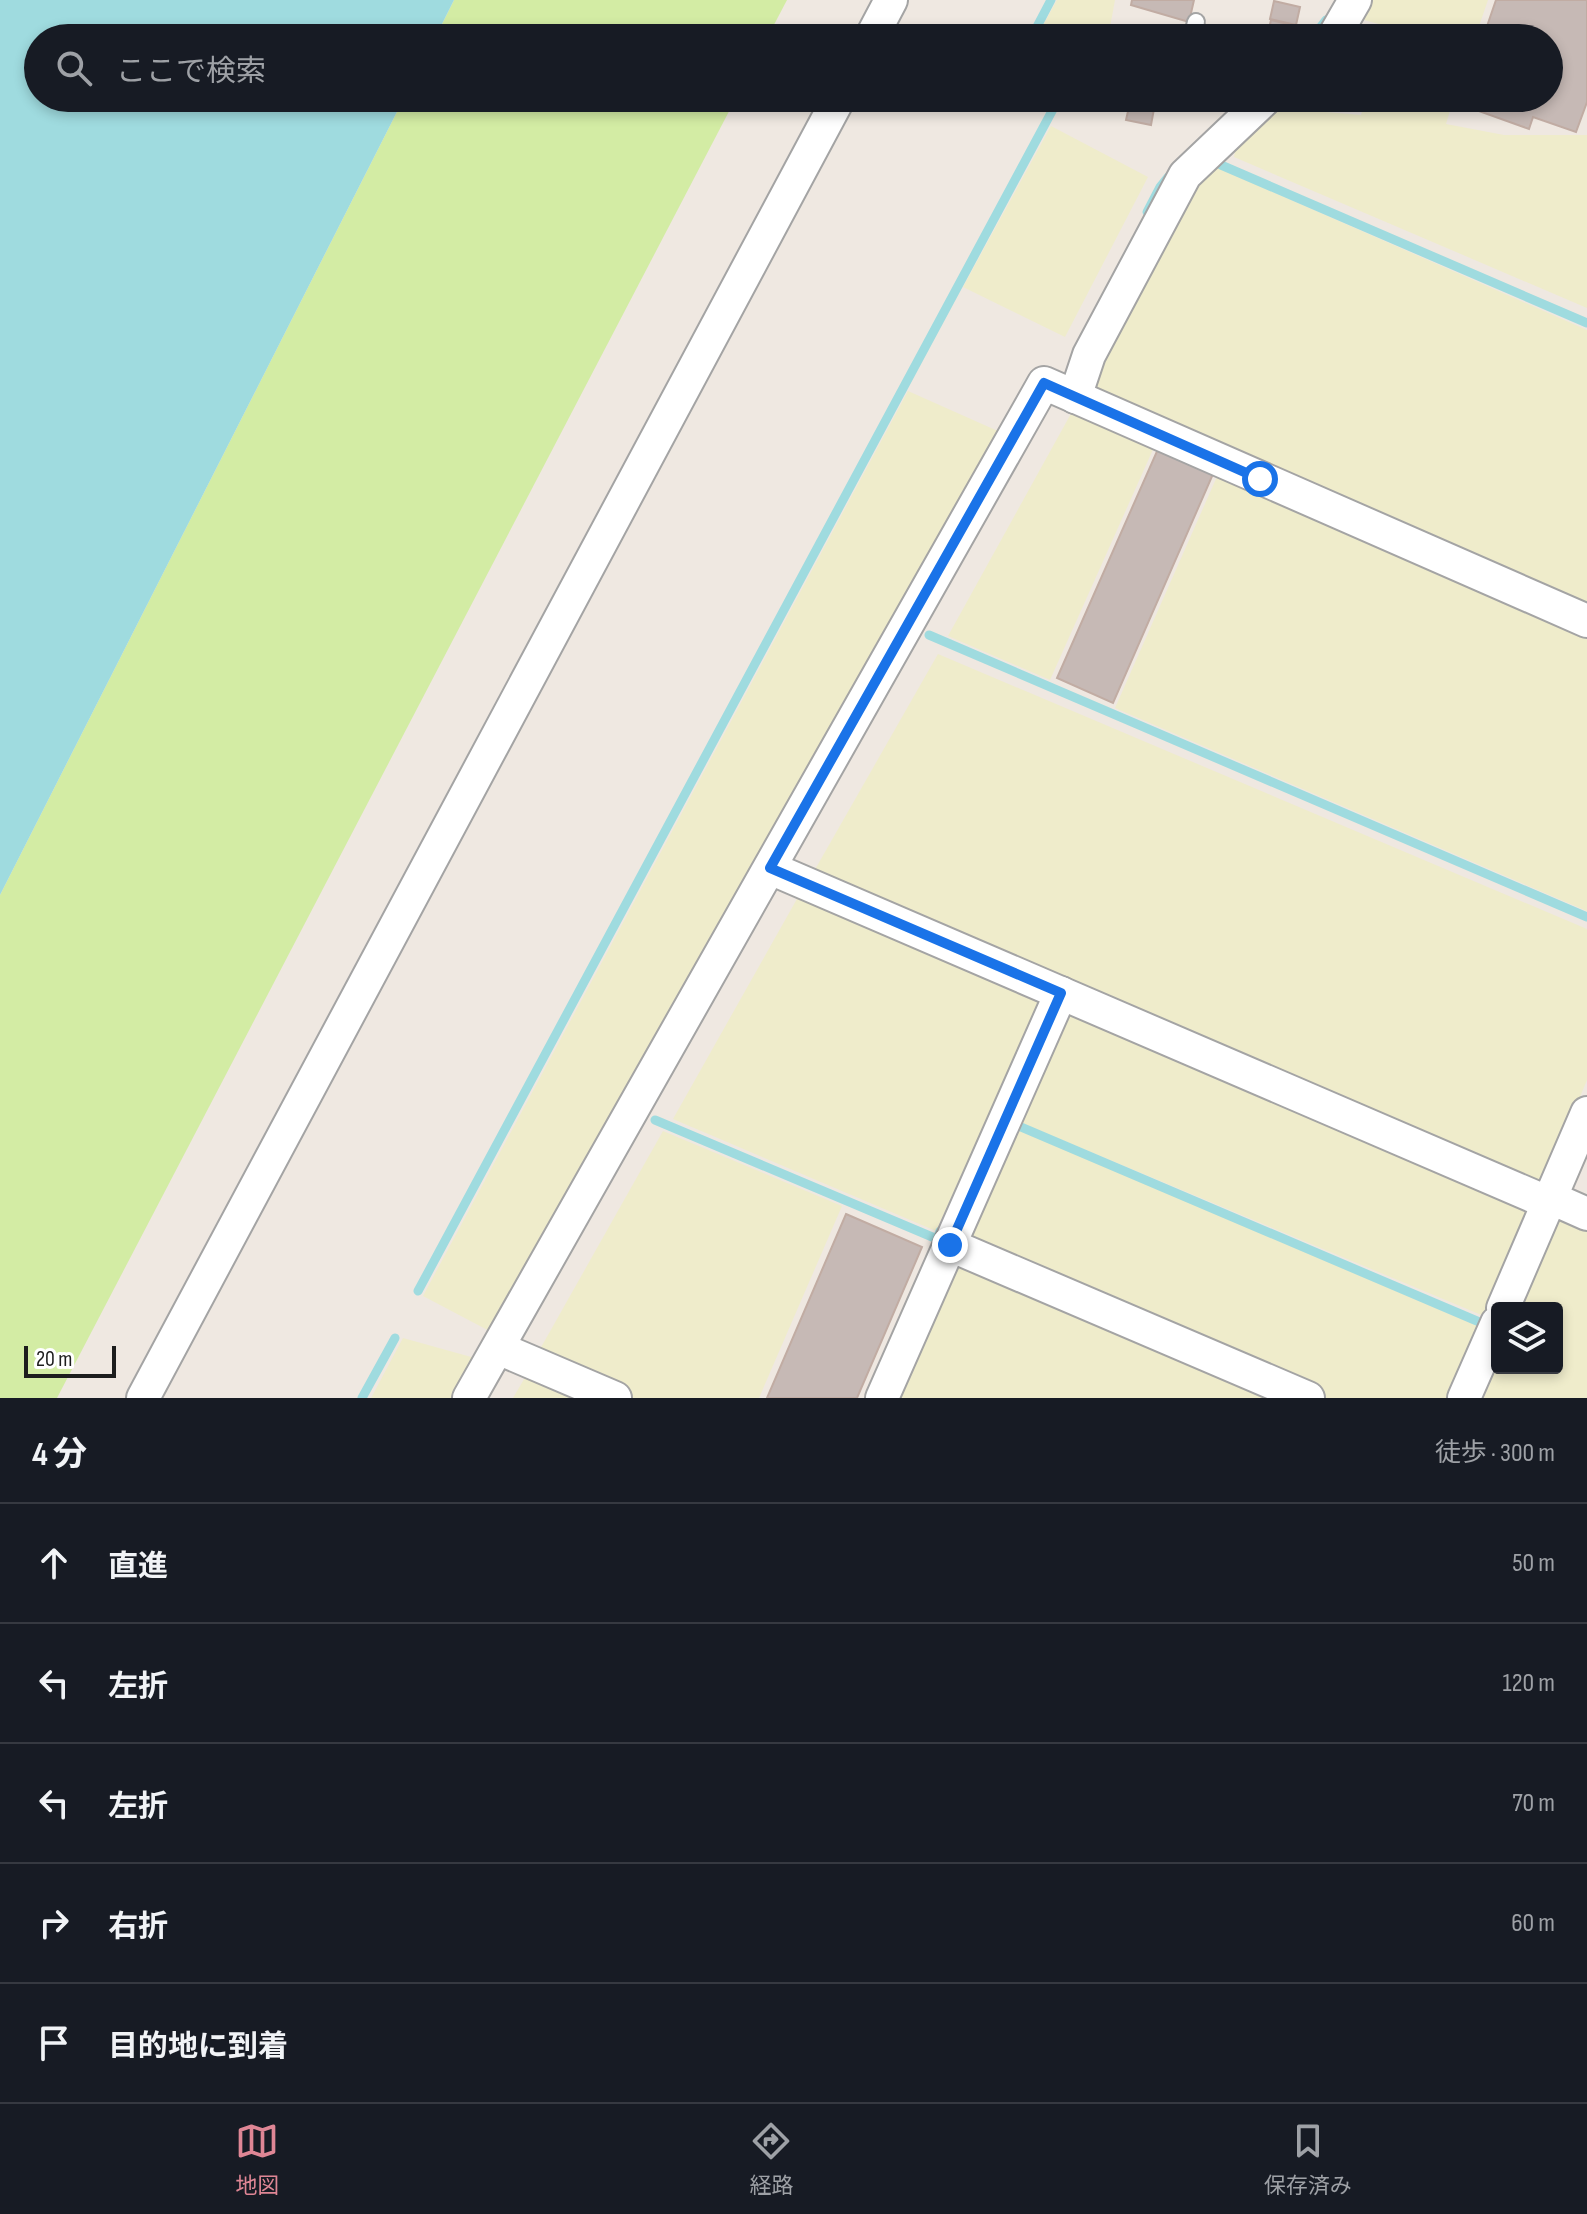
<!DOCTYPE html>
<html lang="ja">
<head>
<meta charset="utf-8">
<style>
	:root { --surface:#171b24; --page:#20242c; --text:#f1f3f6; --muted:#9ea1a6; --line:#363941; --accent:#df8695 }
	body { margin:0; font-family:"Sofia Sans Condensed","Noto Sans JP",sans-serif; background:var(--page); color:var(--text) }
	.controls { position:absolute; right:24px; bottom:24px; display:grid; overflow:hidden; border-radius:8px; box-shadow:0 4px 12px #0003 }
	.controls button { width:72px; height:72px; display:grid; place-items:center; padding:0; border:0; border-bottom:2px solid var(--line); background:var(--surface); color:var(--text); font:40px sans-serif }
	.scale { position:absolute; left:24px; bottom:20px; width:92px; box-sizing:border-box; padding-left:8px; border:4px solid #1d1d1d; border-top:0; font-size:22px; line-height:28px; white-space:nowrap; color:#1d1d1d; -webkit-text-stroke:6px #fff; paint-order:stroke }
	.stop { position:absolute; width:24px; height:24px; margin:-18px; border:6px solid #1a73e8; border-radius:50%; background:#fff }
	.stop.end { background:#1a73e8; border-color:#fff; box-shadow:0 2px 8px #0008 }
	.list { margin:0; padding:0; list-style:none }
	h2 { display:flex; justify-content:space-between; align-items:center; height:104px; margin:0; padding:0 32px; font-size:34px }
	h2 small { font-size:26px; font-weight:400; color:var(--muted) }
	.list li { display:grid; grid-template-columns:52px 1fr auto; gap:24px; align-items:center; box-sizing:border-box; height:120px; padding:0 32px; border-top:2px solid var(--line) }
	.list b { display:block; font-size:30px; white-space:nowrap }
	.list em { font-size:26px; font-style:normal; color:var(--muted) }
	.icon { flex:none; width:44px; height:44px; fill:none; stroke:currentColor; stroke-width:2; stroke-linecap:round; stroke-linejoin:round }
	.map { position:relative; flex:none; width:1587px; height:1398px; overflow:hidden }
	.search { position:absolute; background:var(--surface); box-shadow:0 4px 12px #0003; left:24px; right:24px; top:24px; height:88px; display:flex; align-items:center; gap:20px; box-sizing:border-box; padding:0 28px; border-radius:44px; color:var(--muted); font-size:30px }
	.sheet { height:704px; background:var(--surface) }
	nav { display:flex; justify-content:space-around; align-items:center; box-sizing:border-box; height:112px; border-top:2px solid var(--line); background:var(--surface); font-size:22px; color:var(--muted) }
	nav a { display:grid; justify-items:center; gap:4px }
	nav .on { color:var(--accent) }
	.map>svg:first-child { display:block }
	.farmland { fill:#efeccb }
	.grass { fill:#d3eca4 }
	.water { fill:#9fdbdf }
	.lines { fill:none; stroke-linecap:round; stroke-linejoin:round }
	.stream { stroke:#9fdbdf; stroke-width:9 }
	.building { fill:#c6b9b5; stroke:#c1aca3; stroke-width:2 }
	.service-casing { stroke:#a4a4a4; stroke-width:20 }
	.minor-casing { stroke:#a4a4a4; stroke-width:36 }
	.service { stroke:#fff; stroke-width:16 }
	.minor { stroke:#fff; stroke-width:32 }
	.route { stroke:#1a73e8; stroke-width:10 }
</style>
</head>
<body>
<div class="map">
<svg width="1587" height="1398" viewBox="0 0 1587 1398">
	<rect width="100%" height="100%" fill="#efe8e1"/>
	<g class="farmland">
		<path d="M 1057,0 L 1115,0 L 1108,38 L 1036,38 Z"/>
		<path d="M 1362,0 L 1488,0 L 1475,38 L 1383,38 L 1386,26 L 1353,17 Z"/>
		<path d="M 1366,98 L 1454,98 L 1446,124 L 1504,135 L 1587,135 L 1587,308 L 1234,157 L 1239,129 L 1268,107 L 1361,115 Z"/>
		<path d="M 1051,126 L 1148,177 L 1065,337 L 963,287 Z"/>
		<path d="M 1207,163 L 1587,330 L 1587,612 L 1093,399 L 1096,359 Z"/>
		<path d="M 908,391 L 1009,436 L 497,1335 L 423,1296 Z"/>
		<path d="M 1073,410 L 1155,445 L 1050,680 L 948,636 Z"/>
		<path d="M 1219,472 L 1587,630 L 1587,911 L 1115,708 Z"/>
		<path d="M 938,654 L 1587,929 L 1587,1080 L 1544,1183 L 1533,1188 L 809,880 Z"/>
		<path d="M 802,890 L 1046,1002 L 997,1111 L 989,1113 L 936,1231 L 673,1119 Z"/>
		<path d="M 1071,1005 L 1530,1201 L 1534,1215 L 1491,1319 L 1012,1119 Z"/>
		<path d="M 1009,1125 L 1487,1330 L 1459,1398 L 1325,1398 L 966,1243 Z"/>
		<path d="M 663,1131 L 842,1206 L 759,1398 L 627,1398 L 535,1358 Z"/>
		<path d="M 1558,1213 L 1587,1226 L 1587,1398 L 1484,1398 L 1497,1366 L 1497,1368 L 1557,1368 L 1557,1308 L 1510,1308 Z"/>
		<path d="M 950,1259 L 1290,1398 L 890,1398 Z"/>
		<path d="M 403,1338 L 482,1360 L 461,1398 L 371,1398 Z"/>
		<path d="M 530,1369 L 597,1398 L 513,1398 Z"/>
	</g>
	<g class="grass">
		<path d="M 454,0 L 787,0 L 767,38 L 435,38 Z"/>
		<path d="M 404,98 L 736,98 L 57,1398 L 0,1398 L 0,895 Z"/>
	</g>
	<path class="water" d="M 0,0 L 454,0 L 435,38 L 38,38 L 38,98 L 404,98 L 0,895 Z"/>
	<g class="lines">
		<g class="stream">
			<path d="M 1031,38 L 1051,0"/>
			<path d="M 1312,38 L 1326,20"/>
			<path d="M 1221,165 L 1587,323"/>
			<path d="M 1147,212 L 1160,187 L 1168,177"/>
			<path d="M 929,635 L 1587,917"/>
			<path d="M 655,1120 L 937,1239 L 940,1231"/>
			<path d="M 1014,1124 L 1484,1324"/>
			<path d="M 418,1291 L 1059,98"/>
			<path d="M 362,1398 L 395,1338"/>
		</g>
	</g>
	<g class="building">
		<path d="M 1132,0 L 1194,0 L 1189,22 L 1131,5 Z"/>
		<path d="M 1496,0 L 1587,0 L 1587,102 L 1576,132 L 1533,117 L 1529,129 L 1459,104 L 1461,98 L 1549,98 L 1549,38 L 1483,38 Z"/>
		<path d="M 1274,1 L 1300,7 L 1296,25 L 1270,19 Z"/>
		<path d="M 1271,20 L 1296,26 L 1294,38 L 1268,33 Z"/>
		<path d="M 1109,98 L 1156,98 L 1151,125 L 1126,120 L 1129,107 L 1108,103 Z"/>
		<path d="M 1158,449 L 1213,474 L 1113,703 L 1057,678 Z"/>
		<path d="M 846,1214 L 922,1247 L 857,1398 L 767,1398 Z"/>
	</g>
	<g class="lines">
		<g class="service-casing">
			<path id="service" d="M 1192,38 L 1196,22"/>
		</g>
		<g class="minor-casing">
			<g id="minor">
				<path d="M 871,38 L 891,0"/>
				<path d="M 1333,38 L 1355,0"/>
				<path d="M 1075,397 L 1089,355 L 1185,175 L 1266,98"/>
				<path d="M 770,868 L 1549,1203"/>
				<path d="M 1551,1198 L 1587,1214"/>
				<path d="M 950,1245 L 1308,1398"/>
				<path d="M 1503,1308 L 1587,1113"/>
				<path d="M 498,1348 L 615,1398"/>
				<path d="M 143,1398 L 839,98"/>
				<path d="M 469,1398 L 1044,383 L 1587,621"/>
				<path d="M 882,1398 L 1061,993"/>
				<path d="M 1464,1398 L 1497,1323"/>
			</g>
		</g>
		<use href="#service" class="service"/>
		<use href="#minor" class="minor"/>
	</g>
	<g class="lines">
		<path class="route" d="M 950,1245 L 1061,993 L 770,868 L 1044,383 L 1260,479"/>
	</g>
</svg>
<div class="controls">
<button><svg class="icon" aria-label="layers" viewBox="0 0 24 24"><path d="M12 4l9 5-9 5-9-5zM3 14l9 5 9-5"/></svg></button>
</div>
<div class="scale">20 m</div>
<div class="stop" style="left:1260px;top:479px"></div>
<div class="stop end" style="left:950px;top:1245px"></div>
<div class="search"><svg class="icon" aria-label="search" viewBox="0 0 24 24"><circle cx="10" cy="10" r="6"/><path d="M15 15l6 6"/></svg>ここで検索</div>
</div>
<section class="sheet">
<h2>4 分<small>徒歩 · 300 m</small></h2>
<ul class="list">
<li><svg class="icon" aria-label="ahead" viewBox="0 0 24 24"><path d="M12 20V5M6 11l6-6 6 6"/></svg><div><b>直進</b></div><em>50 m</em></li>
<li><svg class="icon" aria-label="left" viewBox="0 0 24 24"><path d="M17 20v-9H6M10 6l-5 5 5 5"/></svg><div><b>左折</b></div><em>120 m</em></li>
<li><svg class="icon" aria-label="left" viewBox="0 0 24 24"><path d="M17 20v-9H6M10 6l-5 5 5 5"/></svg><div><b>左折</b></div><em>70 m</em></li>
<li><svg class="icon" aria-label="right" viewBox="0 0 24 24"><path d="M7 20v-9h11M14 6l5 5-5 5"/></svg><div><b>右折</b></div><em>60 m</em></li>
<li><svg class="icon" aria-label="arrive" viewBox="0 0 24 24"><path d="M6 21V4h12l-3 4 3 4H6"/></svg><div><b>目的地に到着</b></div></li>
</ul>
</section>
<nav>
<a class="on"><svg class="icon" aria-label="map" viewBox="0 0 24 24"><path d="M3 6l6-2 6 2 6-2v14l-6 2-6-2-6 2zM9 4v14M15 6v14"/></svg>地図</a>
<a><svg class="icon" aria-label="directions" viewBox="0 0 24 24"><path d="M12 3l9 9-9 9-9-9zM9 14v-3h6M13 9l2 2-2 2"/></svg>経路</a>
<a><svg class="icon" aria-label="saved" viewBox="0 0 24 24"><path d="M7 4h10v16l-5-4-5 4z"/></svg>保存済み</a>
</nav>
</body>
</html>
